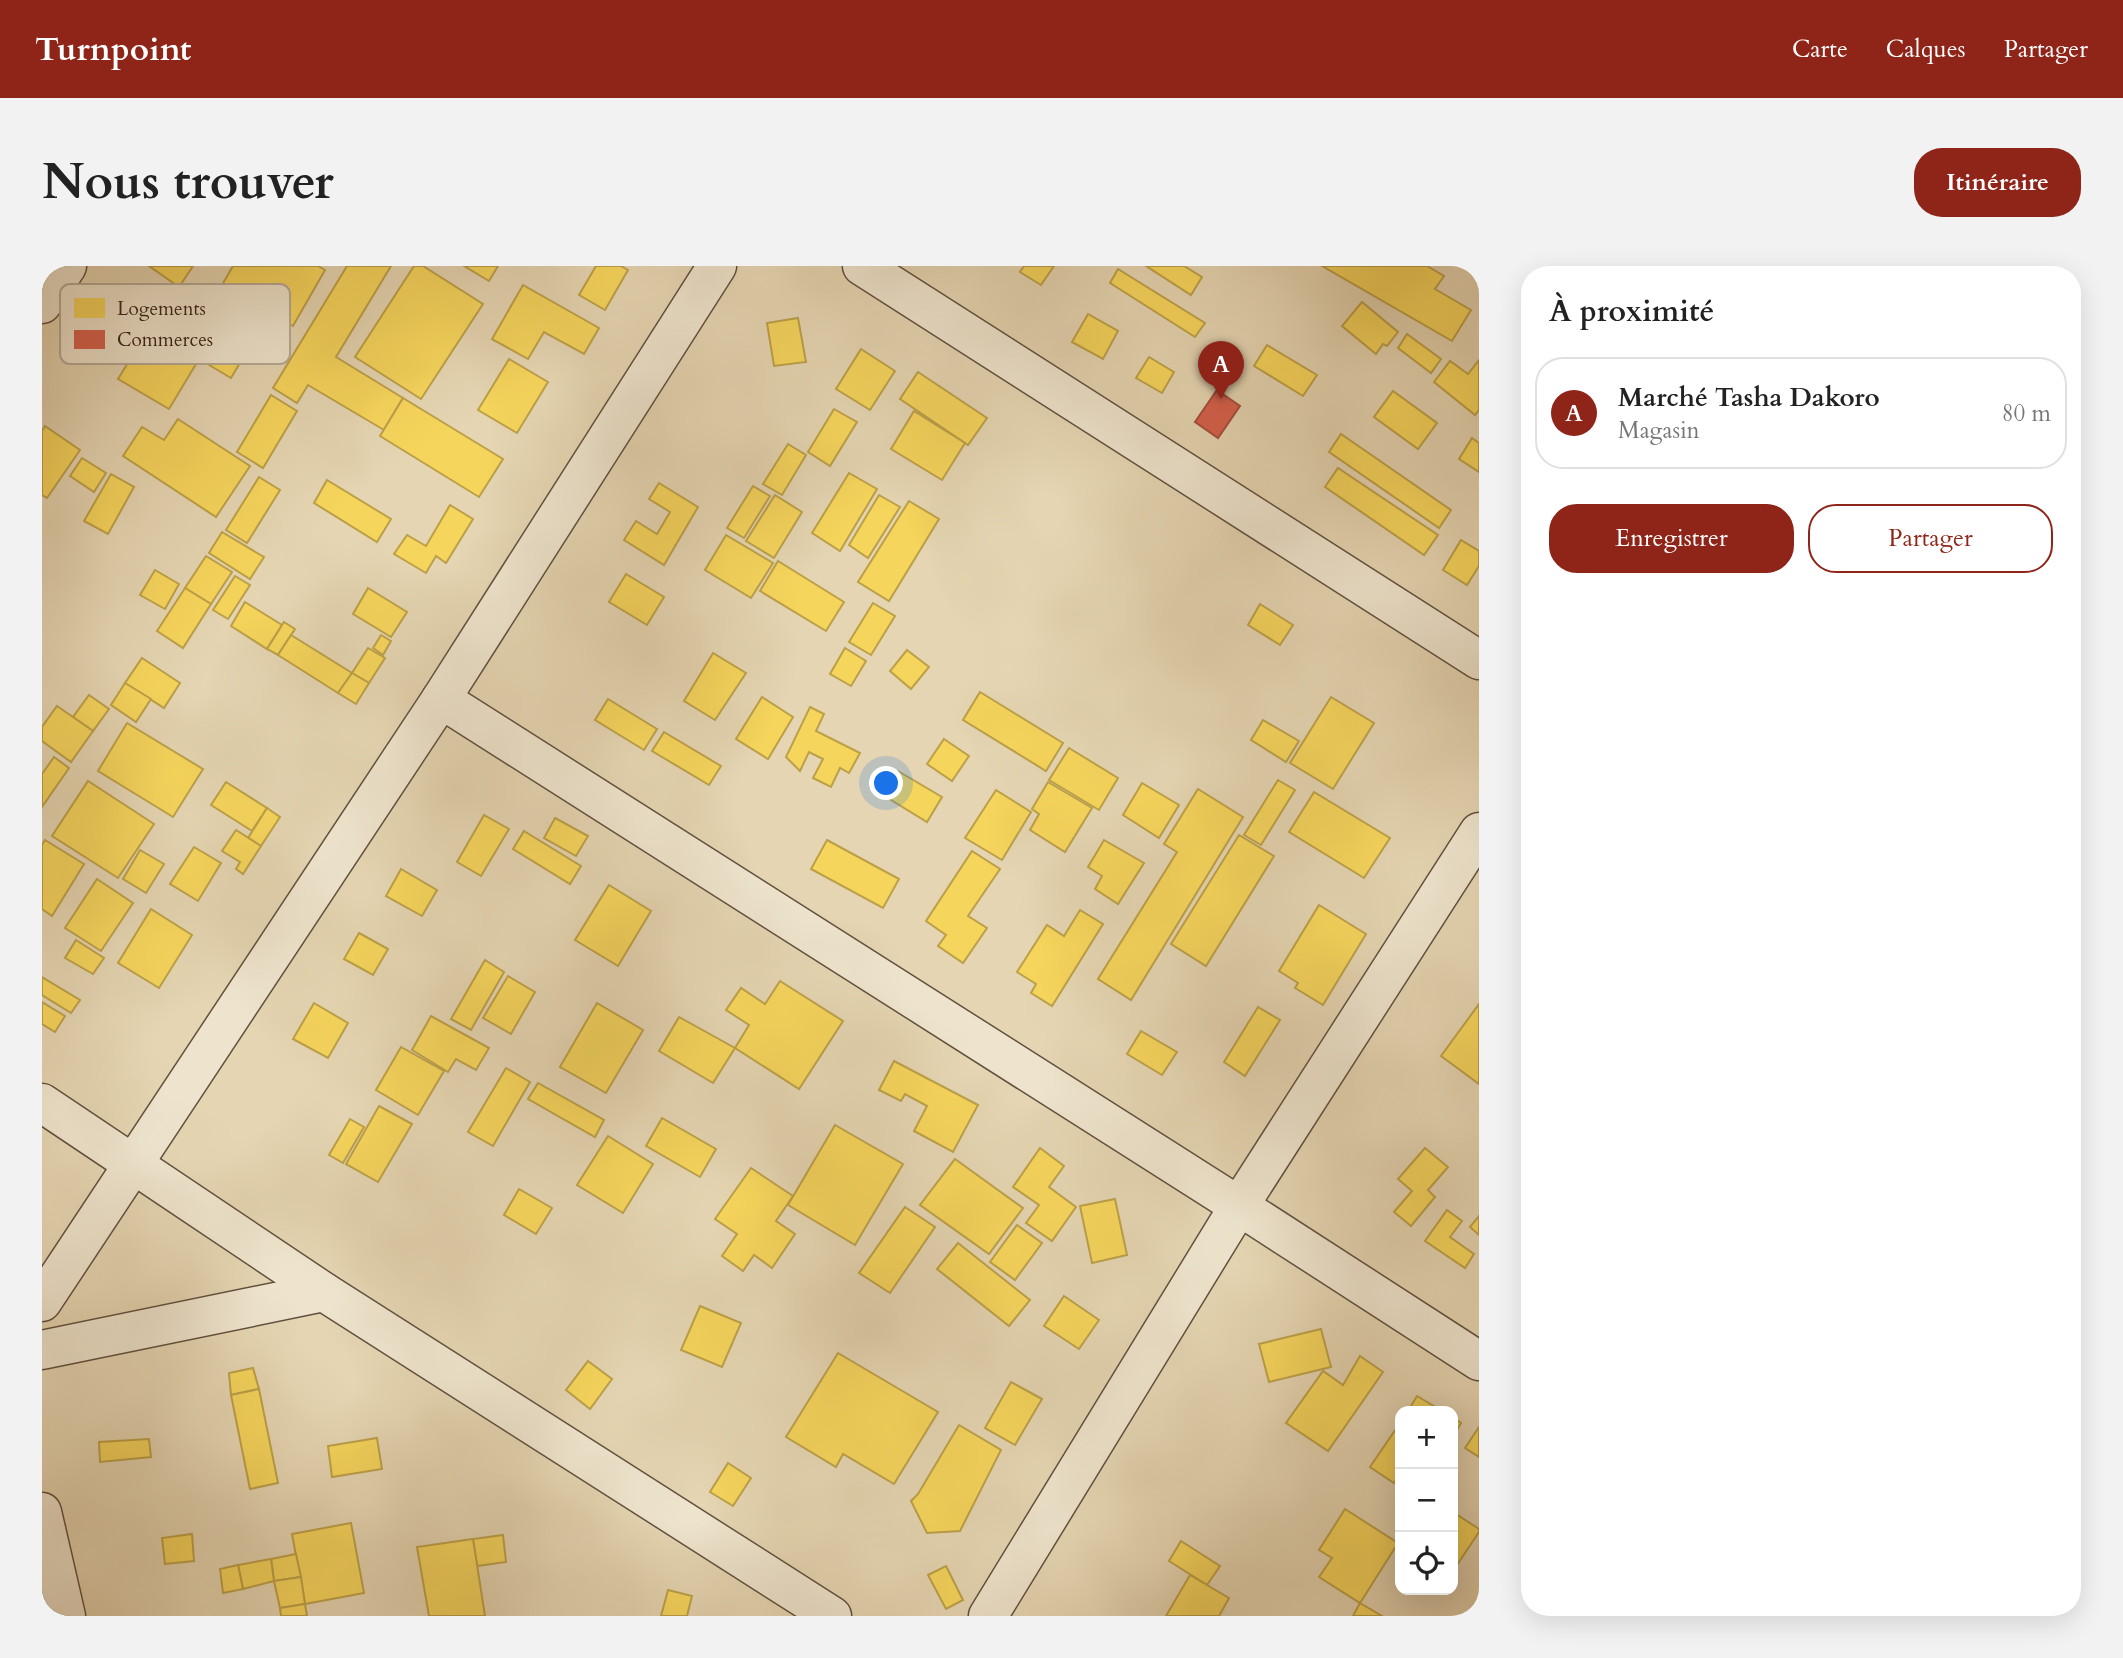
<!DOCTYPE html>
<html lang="fr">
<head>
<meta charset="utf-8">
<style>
	:root { --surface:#fff; --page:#f2f2f2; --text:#222; --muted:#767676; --line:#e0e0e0; --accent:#8f2418 }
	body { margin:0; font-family:Cardo,serif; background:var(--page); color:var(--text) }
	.controls { position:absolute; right:21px; bottom:21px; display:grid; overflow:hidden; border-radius:14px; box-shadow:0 7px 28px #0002 }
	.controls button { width:63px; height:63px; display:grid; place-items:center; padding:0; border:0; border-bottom:2px solid var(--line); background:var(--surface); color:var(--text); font:35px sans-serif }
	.you { position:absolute; left:845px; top:518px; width:24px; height:24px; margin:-18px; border:5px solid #fff; border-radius:50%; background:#1a73e8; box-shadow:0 0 0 10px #1a73e833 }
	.badge { display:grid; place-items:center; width:46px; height:46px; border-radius:50%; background:var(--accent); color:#fff; font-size:23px; font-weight:700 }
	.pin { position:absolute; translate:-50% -58px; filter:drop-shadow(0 2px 4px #0008) }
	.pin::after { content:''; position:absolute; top:37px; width:24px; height:21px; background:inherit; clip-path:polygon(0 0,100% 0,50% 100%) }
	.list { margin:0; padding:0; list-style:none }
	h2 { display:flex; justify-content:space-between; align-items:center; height:91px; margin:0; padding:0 28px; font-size:30px }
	h2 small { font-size:23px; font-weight:400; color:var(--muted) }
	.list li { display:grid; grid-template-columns:46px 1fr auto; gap:21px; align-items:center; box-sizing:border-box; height:112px; margin:0 14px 14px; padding:0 14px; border:2px solid var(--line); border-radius:28px }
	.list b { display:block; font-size:26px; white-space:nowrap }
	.list p { margin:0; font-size:23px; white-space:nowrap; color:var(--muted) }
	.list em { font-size:23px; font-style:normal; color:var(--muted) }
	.actions { display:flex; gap:14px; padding:21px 28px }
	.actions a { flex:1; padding:16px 0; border:2px solid var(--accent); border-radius:28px; text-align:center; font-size:24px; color:var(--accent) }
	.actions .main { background:var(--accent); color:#fff }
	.icon { flex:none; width:38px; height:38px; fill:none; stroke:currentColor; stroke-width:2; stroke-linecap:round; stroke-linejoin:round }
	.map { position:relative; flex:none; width:1437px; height:1350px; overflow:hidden; border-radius:28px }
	header { display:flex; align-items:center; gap:42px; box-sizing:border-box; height:98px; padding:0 35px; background:var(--accent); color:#fff }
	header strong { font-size:33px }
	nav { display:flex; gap:38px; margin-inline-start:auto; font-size:24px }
	.intro { display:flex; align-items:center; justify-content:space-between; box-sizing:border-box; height:168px; padding:0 42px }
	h1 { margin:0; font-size:49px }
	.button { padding:18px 32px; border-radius:28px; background:var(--accent); color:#fff; font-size:24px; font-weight:700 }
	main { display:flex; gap:42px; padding:0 42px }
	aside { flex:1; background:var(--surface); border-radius:28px; box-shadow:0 7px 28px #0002 }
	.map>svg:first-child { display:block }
	.homes { fill:#f6d55c; stroke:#bca048; stroke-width:2 }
	.shops { fill:#d6604d; stroke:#a64e3d; stroke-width:2 }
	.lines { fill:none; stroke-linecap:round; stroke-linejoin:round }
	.minor-casing { stroke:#61503f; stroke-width:41 }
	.minor { stroke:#eee4cd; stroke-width:38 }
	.key { fill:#eee4cd; stroke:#b6aa97; stroke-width:2 }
	.key-label { font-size:19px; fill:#352319 }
</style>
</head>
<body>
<header>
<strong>Turnpoint</strong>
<nav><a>Carte</a><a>Calques</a><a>Partager</a></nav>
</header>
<div class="intro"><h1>Nous trouver</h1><a class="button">Itinéraire</a></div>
<main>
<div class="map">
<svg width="1437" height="1350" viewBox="0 0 1437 1350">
	<rect width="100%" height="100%" fill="#e5d5b2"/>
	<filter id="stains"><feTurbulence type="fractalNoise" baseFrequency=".00286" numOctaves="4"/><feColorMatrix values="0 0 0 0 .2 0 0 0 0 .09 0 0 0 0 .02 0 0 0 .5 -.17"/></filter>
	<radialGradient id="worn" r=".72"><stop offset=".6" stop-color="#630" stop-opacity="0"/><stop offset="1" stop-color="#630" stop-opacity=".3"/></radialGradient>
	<g class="homes">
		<path d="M 107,0 L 151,0 L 137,21 Z"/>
		<path d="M 191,0 L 276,0 L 283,4 L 251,60 L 180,19 Z"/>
		<path d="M 305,0 L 349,0 L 294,91 L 361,132 L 342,164 L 266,119 L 255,137 L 231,122 Z"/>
		<path d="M 372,0 L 381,0 L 441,38 L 379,133 L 313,91 Z"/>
		<path d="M 422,0 L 456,0 L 447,15 Z"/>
		<path d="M 554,0 L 579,0 L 586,4 L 563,44 L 537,29 Z"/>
		<path d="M 982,0 L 1012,0 L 999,19 L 978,6 Z"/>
		<path d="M 1104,0 L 1142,0 L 1160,11 L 1149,29 Z"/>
		<path d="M 1280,0 L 1385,0 L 1402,10 L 1393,23 L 1429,44 L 1410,75 Z"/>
		<path d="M 1076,3 L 1163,57 L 1153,71 L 1068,17 Z"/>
		<path d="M 481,19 L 557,62 L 542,88 L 502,66 L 486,93 L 450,73 Z"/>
		<path d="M 1320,36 L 1356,66 L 1345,80 L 1341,78 L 1334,88 L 1300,60 Z"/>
		<path d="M 163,47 L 211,75 L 189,112 L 157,93 L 127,143 L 76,113 L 107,63 L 141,84 Z"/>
		<path d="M 1046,48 L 1076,65 L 1061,93 L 1030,76 Z"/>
		<path d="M 756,52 L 764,96 L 732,100 L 725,57 Z"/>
		<path d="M 1365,68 L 1399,93 L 1389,107 L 1356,82 Z"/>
		<path d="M 1225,79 L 1275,109 L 1261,130 L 1212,100 Z"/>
		<path d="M 819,83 L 853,105 L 828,144 L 794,123 Z"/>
		<path d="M 1107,91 L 1132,106 L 1120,127 L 1094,112 Z"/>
		<path d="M 467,93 L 506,116 L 475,167 L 436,144 Z"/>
		<path d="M 1437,94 L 1437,144 L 1433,149 L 1392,116 L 1408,95 L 1426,108 Z"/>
		<path d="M 876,106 L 945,152 L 926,179 L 858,133 Z"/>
		<path d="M 1351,125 L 1395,157 L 1376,183 L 1332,151 Z"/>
		<path d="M 229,129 L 255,145 L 221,202 L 195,186 Z"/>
		<path d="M 361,132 L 461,193 L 437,231 L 338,170 Z"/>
		<path d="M 792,143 L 815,156 L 788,200 L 766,186 Z"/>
		<path d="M 872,145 L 923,177 L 900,214 L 849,183 Z"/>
		<path d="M 136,153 L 208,200 L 174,251 L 81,190 L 100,161 L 122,174 Z"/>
		<path d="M 3,160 L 38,184 L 5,232 L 0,229 L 0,165 Z"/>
		<path d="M 1299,168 L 1409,244 L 1397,262 L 1287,186 Z"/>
		<path d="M 1430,172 L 1437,177 L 1437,206 L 1417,193 Z"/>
		<path d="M 746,178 L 764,189 L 740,229 L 721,218 Z"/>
		<path d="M 40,192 L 64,207 L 52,226 L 28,210 Z"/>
		<path d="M 1296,202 L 1396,269 L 1382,289 L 1283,221 Z"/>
		<path d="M 807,207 L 835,223 L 798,285 L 770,267 Z"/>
		<path d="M 69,208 L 92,221 L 66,268 L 42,255 Z"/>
		<path d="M 217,211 L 238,224 L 205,277 L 184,264 Z"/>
		<path d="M 285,214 L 349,253 L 335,276 L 272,237 Z"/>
		<path d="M 617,217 L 656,241 L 622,299 L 582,274 L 594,255 L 615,268 L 628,246 L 607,233 Z"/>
		<path d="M 711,220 L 728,230 L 702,272 L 685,262 Z"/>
		<path d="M 733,229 L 760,246 L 732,292 L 704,275 Z"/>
		<path d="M 837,229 L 858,241 L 826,292 L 807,279 Z"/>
		<path d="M 867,235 L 897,253 L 847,335 L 816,316 Z"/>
		<path d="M 408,239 L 431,253 L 404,297 L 394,290 L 384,307 L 352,288 L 365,269 L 384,280 Z"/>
		<path d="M 180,266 L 222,291 L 208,313 L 167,287 Z"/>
		<path d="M 684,269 L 731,297 L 709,332 L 663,304 Z"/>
		<path d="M 1419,274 L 1437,285 L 1437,300 L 1425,319 L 1401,304 Z"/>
		<path d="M 164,290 L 190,306 L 169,338 L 143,322 Z"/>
		<path d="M 736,295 L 802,336 L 784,365 L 718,325 Z"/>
		<path d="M 113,304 L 137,318 L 123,343 L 98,329 Z"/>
		<path d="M 584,308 L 622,331 L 605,359 L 567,336 Z"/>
		<path d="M 193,310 L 208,319 L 186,353 L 171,344 Z"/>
		<path d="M 143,322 L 169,338 L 141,382 L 115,365 Z"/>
		<path d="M 326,322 L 365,346 L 349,371 L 311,348 Z"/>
		<path d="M 203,336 L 240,359 L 225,383 L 189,360 Z"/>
		<path d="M 831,337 L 853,350 L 829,389 L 807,376 Z"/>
		<path d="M 1218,338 L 1251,359 L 1238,379 L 1206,359 Z"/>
		<path d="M 242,356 L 253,363 L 236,389 L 225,383 Z"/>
		<path d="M 249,369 L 310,407 L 296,427 L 236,389 Z"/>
		<path d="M 339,369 L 349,375 L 341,389 L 331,382 Z"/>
		<path d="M 326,382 L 343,392 L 327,417 L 310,407 Z"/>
		<path d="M 803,382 L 824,395 L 809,420 L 788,408 Z"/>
		<path d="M 865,384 L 887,401 L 869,423 L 848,405 Z"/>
		<path d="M 671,387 L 704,407 L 673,454 L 642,435 Z"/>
		<path d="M 100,392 L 138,417 L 122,442 L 83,417 Z"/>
		<path d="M 310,407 L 327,417 L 314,438 L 296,427 Z"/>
		<path d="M 83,417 L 109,433 L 94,456 L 69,439 Z"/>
		<path d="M 938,426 L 1021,477 L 1004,505 L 921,454 Z"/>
		<path d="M 47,429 L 67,443 L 51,465 L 31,451 Z"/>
		<path d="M 720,431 L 751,451 L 726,493 L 694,473 Z"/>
		<path d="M 1289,431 L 1332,457 L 1291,523 L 1248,497 Z"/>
		<path d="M 566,433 L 615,463 L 602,484 L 553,454 Z"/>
		<path d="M 15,440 L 51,465 L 29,496 L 0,475 L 0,461 Z"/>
		<path d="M 768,441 L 782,448 L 774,465 L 818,487 L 807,507 L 798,502 L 789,521 L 771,512 L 781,493 L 767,486 L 758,505 L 744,491 Z"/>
		<path d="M 1221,454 L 1257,475 L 1244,496 L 1209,474 Z"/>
		<path d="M 85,457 L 161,503 L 131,551 L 56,505 Z"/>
		<path d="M 622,466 L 679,500 L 667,519 L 610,485 Z"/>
		<path d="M 902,473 L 927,490 L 910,515 L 885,498 Z"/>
		<path d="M 1027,482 L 1076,512 L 1057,544 L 1007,514 Z"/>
		<path d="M 12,491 L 27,502 L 0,541 L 0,508 Z"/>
		<path d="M 856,505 L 900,531 L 885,556 L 841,529 Z"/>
		<path d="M 1236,514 L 1253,524 L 1219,579 L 1202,569 Z"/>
		<path d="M 46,515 L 112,558 L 76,612 L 10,570 Z"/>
		<path d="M 184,516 L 225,542 L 210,565 L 169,539 Z"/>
		<path d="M 1006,516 L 1050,542 L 1023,586 L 988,564 L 997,548 L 990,543 Z"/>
		<path d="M 1100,517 L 1137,539 L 1117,572 L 1081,549 Z"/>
		<path d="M 1156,523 L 1201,551 L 1089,734 L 1056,713 L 1135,586 L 1122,578 Z"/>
		<path d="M 954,524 L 989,546 L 960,594 L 923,572 Z"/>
		<path d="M 1272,526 L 1348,572 L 1322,612 L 1247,566 Z"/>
		<path d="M 225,542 L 238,551 L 219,580 L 206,572 Z"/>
		<path d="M 442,549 L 467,563 L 439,610 L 415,596 Z"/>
		<path d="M 513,552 L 546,570 L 534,590 L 502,572 Z"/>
		<path d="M 194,564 L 219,580 L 201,608 L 194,603 L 198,596 L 180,585 Z"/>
		<path d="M 482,565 L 539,600 L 528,618 L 471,583 Z"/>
		<path d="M 1197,569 L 1232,590 L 1164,700 L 1129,678 Z"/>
		<path d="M 3,574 L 42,598 L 10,650 L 0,643 L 0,579 Z"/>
		<path d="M 785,574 L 857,613 L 841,642 L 769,603 Z"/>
		<path d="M 1062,574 L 1102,597 L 1076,638 L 1053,623 L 1060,610 L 1046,601 Z"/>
		<path d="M 152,581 L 179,597 L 156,635 L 128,618 Z"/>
		<path d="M 98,584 L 122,598 L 104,627 L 81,613 Z"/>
		<path d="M 930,585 L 958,603 L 926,650 L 945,662 L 921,697 L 896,680 L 904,669 L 884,655 Z"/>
		<path d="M 359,603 L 395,624 L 380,650 L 344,630 Z"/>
		<path d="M 55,613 L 91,637 L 59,685 L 23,662 Z"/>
		<path d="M 567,619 L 609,645 L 576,700 L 533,674 Z"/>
		<path d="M 1277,639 L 1324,668 L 1281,739 L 1253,722 L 1256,717 L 1237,705 Z"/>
		<path d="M 109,643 L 150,669 L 117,722 L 76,697 Z"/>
		<path d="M 1038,644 L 1061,658 L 1010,740 L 989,727 L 994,718 L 975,706 L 1005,659 L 1022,670 Z"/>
		<path d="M 317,667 L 346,683 L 331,709 L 302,693 Z"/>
		<path d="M 34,674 L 62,692 L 51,708 L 23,692 Z"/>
		<path d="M 443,694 L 462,706 L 429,764 L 409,753 Z"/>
		<path d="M 466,710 L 493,726 L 469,768 L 441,752 Z"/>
		<path d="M 0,711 L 38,734 L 29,747 L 0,729 Z"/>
		<path d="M 738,715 L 801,755 L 757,823 L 693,782 L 707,759 L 684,744 L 699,722 L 723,738 Z"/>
		<path d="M 0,736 L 23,750 L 13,766 L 0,758 Z"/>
		<path d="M 272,737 L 306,757 L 286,792 L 251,773 Z"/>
		<path d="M 555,737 L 601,764 L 564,827 L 518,801 Z"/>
		<path d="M 1437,738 L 1437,818 L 1399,790 Z"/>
		<path d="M 1216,741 L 1238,754 L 1203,810 L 1182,796 Z"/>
		<path d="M 389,750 L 447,782 L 434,804 L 414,793 L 406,806 L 370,784 Z"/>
		<path d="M 637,751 L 693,782 L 671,817 L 617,785 Z"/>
		<path d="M 1099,765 L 1135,786 L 1120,809 L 1085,788 Z"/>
		<path d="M 359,781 L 402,805 L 376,849 L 334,824 Z"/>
		<path d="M 852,795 L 936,839 L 911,886 L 872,865 L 885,840 L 863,828 L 859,835 L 837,824 Z"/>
		<path d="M 464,802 L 488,816 L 451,880 L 426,866 Z"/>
		<path d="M 496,817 L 562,854 L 553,871 L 486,833 Z"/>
		<path d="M 337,840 L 370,858 L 336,916 L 304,898 Z"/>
		<path d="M 620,852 L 674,883 L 658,911 L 604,880 Z"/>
		<path d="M 308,853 L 322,861 L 301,897 L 287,889 Z"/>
		<path d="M 793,859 L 861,898 L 813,979 L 746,939 Z"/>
		<path d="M 566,870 L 611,898 L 581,947 L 535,919 Z"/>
		<path d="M 998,882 L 1022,900 L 1007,921 L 1034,941 L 1010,975 L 984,957 L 997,939 L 971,921 Z"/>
		<path d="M 1383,882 L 1406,901 L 1386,924 L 1393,931 L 1369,960 L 1352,946 L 1370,925 L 1356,913 Z"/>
		<path d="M 913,893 L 981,942 L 947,988 L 878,939 Z"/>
		<path d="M 709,902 L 751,930 L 734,955 L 753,968 L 730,1002 L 712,989 L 701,1005 L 680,990 L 695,968 L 673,953 Z"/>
		<path d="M 477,923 L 510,942 L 494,968 L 462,949 Z"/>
		<path d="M 1073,933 L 1085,989 L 1050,997 L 1038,940 Z"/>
		<path d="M 863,941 L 893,961 L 848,1027 L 817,1007 Z"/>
		<path d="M 1405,944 L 1420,955 L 1408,971 L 1432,988 L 1423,1002 L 1383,975 Z"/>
		<path d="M 1437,950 L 1437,969 L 1428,961 Z"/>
		<path d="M 975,959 L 1000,977 L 973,1014 L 948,996 Z"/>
		<path d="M 916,977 L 988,1034 L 967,1060 L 895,1003 Z"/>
		<path d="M 1022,1030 L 1057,1054 L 1037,1083 L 1002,1060 Z"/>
		<path d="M 658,1040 L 699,1057 L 680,1101 L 639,1084 Z"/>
		<path d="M 1279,1063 L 1289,1101 L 1227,1116 L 1217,1078 Z"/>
		<path d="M 796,1087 L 896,1146 L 852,1218 L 801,1188 L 794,1201 L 744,1171 Z"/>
		<path d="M 1318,1090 L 1341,1106 L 1286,1185 L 1244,1157 L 1281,1105 L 1301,1119 Z"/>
		<path d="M 546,1095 L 570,1113 L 548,1143 L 524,1124 Z"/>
		<path d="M 211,1102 L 217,1123 L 189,1129 L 187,1107 Z"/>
		<path d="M 969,1116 L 1000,1133 L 973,1179 L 943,1162 Z"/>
		<path d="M 217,1123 L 236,1217 L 208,1223 L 189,1129 Z"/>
		<path d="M 1375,1130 L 1400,1145 L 1366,1145 Z"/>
		<path d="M 1411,1151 L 1419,1157 L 1411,1171 Z"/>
		<path d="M 1358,1157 L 1358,1208 L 1352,1217 L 1328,1201 Z"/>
		<path d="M 917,1159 L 959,1184 L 918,1265 L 885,1267 L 869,1235 L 876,1228 Z"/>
		<path d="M 1437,1161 L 1437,1191 L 1423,1182 Z"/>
		<path d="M 335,1172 L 340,1203 L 290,1211 L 286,1180 Z"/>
		<path d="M 107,1173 L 109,1191 L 58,1196 L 57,1176 Z"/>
		<path d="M 686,1197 L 709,1212 L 691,1240 L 668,1226 Z"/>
		<path d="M 1303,1243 L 1356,1277 L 1318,1337 L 1277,1311 L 1290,1292 L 1277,1284 Z"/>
		<path d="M 1411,1246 L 1437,1263 L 1437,1266 L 1411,1305 Z"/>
		<path d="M 309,1257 L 322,1327 L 263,1338 L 250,1268 Z"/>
		<path d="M 150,1268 L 152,1295 L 123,1298 L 120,1272 Z"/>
		<path d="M 461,1269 L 464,1296 L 435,1300 L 431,1273 Z"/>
		<path d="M 431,1273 L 443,1350 L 387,1350 L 375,1281 Z"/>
		<path d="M 1139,1275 L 1178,1300 L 1165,1319 L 1127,1295 Z"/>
		<path d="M 254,1288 L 259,1311 L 232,1315 L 229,1293 Z"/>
		<path d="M 229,1293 L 232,1315 L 201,1323 L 196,1299 Z"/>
		<path d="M 196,1299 L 201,1323 L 181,1327 L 178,1303 Z"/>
		<path d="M 904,1300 L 921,1334 L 904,1343 L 886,1309 Z"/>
		<path d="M 1148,1309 L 1187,1332 L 1177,1350 L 1124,1350 Z"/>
		<path d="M 259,1311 L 263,1338 L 238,1342 L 232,1315 Z"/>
		<path d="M 626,1324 L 650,1330 L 645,1350 L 619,1350 Z"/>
		<path d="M 1318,1337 L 1340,1350 L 1311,1350 Z"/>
		<path d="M 263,1338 L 265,1350 L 239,1350 L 238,1342 Z"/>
	</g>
	<path class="shops" d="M 1175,124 L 1198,140 L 1176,172 L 1153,156 Z"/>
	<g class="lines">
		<g class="minor-casing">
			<g id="minor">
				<path d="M 820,0 L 1437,394"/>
				<path d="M 0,38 L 25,0"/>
				<path d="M 399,433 L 1197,940 L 1437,1095"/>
				<path d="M 0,837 L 282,1026 L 790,1350"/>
				<path d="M 0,1036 L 399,433 L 675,0"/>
				<path d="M 0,1084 L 282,1026"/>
				<path d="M 0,1246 L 24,1350"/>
				<path d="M 946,1350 L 1197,940 L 1437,566"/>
			</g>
		</g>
		<use href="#minor" class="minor"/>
	</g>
	<rect x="18" y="18" width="230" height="80" rx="10" class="key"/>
	<rect x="32" y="32" width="31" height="20" fill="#f6d55c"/>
	<rect x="32" y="64" width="31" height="19" fill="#d6604d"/>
	<g class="key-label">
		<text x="75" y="49">Logements</text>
		<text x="75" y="80">Commerces</text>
	</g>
	<rect width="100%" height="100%" filter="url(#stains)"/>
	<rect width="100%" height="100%" fill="url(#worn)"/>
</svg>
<div class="controls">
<button>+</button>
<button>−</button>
<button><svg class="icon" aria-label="locate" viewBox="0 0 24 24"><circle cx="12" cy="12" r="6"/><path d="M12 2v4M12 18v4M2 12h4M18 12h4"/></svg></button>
</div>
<div class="you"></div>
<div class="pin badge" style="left:1179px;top:133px">A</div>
</div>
<aside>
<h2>À proximité<small></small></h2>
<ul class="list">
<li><span class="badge">A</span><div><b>Marché Tasha Dakoro</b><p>Magasin</p></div><em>80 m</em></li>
</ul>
<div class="actions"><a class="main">Enregistrer</a><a>Partager</a></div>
</aside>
</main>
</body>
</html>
